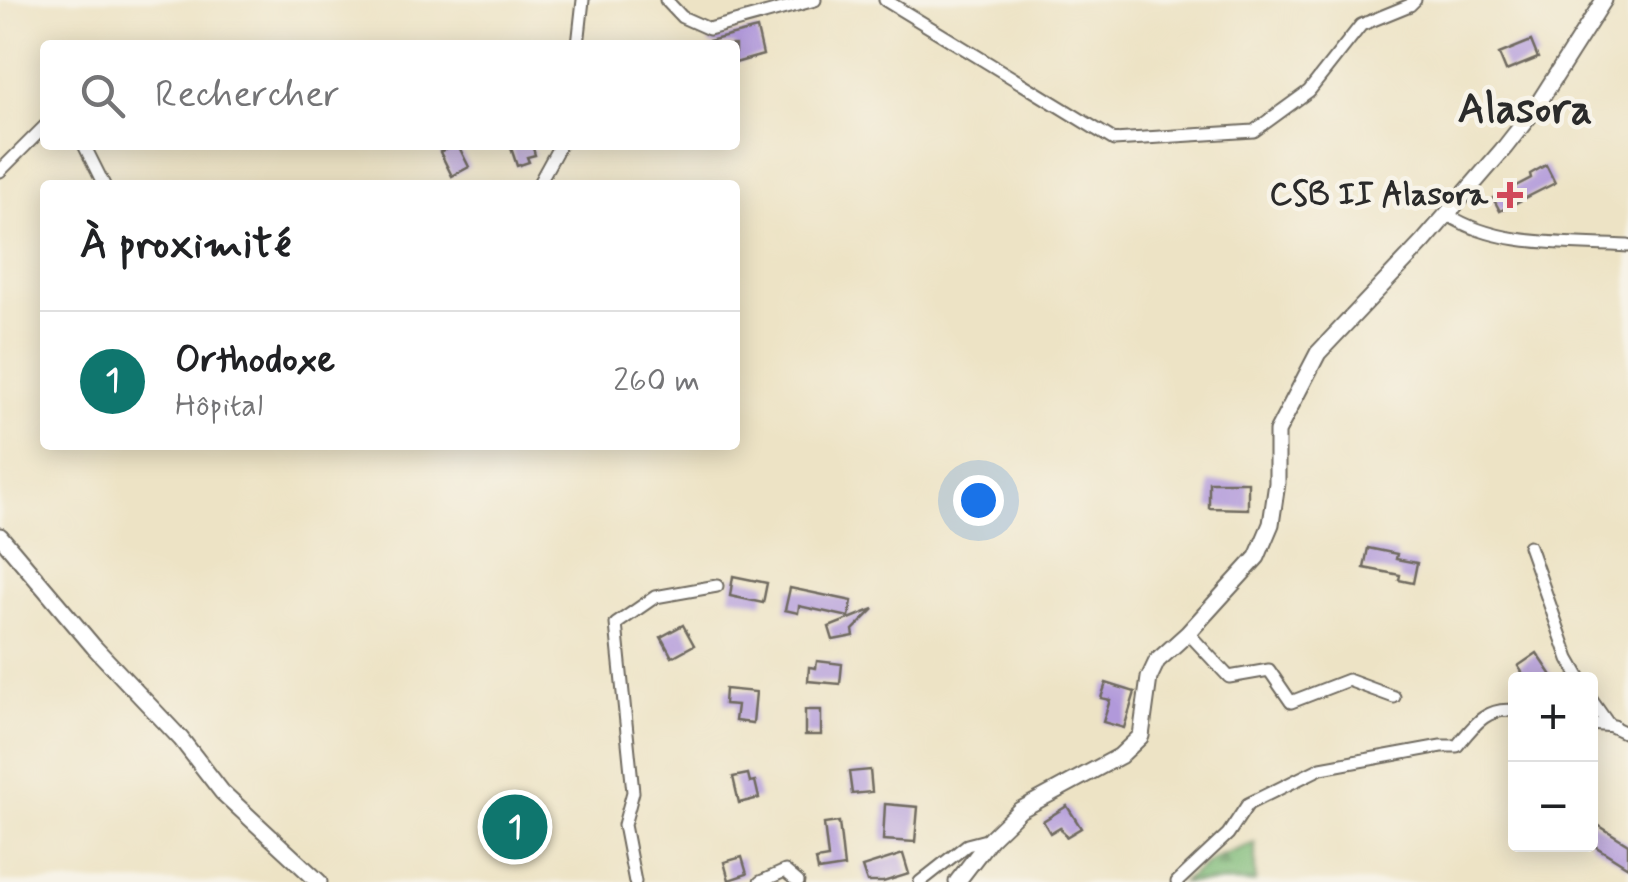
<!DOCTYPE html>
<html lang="fr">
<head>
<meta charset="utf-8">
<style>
	:root { --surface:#fff; --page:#f6f6f6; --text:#202124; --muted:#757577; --line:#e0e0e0; --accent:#0f766e }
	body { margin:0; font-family:Mynerve,sans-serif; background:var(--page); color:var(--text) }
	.controls { position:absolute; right:30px; bottom:30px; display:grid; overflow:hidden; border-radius:10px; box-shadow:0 5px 25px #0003 }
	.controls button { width:90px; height:90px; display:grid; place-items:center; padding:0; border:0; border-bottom:2px solid var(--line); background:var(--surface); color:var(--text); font:50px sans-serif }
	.you { position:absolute; left:978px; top:500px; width:35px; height:35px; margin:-25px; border:8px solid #fff; border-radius:50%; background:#1a73e8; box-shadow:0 0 0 15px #1a73e833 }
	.badge { display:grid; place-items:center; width:65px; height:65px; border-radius:50%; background:var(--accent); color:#fff; font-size:32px; font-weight:700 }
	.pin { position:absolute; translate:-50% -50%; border:5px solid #fff; box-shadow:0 2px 10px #0006 }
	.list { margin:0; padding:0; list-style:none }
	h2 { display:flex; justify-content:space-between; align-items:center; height:130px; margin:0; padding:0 40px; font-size:42px }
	h2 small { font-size:32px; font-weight:400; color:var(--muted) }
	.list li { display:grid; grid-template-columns:65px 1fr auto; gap:30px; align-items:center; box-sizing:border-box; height:140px; padding:0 40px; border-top:2px solid var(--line) }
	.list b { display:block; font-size:38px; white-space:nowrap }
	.list p { margin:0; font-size:32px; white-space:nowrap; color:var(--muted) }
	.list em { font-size:32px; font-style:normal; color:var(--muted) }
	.icon { flex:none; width:55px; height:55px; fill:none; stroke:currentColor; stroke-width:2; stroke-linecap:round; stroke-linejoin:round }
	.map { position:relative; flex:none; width:1628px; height:882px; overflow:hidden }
	.search { position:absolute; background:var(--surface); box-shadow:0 5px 25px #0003; left:40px; top:40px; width:700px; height:110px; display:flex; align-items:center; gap:25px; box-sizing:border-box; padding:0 35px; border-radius:10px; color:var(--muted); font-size:38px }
	.panel { position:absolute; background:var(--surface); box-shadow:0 5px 25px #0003; left:40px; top:180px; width:700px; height:270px; border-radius:10px }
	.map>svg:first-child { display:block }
	.forest { fill:url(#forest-firs); stroke:#567352; stroke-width:2.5 }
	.building { fill:#b199da }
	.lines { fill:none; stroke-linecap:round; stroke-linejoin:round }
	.minor-casing { stroke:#6f6b61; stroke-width:15 }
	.tertiary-casing { stroke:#6f6b61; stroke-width:19 }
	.minor { stroke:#fff; stroke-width:11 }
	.tertiary { stroke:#fff; stroke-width:15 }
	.poi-dot { fill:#d1495b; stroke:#f7f3e8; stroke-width:4 }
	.labels { text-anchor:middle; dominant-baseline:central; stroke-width:9; stroke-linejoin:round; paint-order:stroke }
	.poi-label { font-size:32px; font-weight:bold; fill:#2b2b2b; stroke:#f7f3e8; text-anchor:end }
	.district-label { font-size:42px; font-weight:bold; fill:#2b2b2b; stroke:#f7f3e8 }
</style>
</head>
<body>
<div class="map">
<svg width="1628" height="882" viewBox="0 0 1628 882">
	<defs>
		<pattern id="forest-firs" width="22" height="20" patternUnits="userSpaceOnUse" patternTransform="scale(2.5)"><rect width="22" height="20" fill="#80bb79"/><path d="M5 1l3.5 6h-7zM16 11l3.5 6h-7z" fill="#699863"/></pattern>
	</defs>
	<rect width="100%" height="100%" fill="#f7f3e8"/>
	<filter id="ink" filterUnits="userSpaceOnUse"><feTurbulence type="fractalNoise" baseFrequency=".01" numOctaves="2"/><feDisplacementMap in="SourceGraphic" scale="20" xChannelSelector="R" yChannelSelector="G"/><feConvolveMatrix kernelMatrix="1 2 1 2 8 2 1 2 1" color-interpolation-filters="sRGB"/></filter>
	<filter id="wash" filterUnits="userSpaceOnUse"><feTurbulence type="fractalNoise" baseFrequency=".0048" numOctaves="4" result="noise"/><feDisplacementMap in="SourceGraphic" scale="40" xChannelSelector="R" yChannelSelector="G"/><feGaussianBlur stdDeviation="2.25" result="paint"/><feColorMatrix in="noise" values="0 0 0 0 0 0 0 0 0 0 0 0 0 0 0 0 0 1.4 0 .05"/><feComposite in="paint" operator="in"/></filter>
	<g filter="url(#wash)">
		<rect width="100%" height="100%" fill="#ede3c5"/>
		<path class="forest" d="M 1255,843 L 1255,882 L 1182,882 L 1215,858 Z"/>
		<g id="blocks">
			<g class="building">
				<path d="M 757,29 L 763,55 L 735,63 L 735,45 L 710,45 L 709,41 Z"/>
				<path d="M 1531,41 L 1538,58 L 1506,71 L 1499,54 Z"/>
				<path d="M 453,145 L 458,145 L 469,167 L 452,176 L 440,152 Z"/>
				<path d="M 510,145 L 532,145 L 535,155 L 527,157 L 529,162 L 517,166 Z"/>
				<path d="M 1546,165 L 1555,183 L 1500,211 L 1493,198 L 1531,178 L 1530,174 Z"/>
				<path d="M 1209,482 L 1248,482 L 1248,509 L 1209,508 Z"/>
				<path d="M 1368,548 L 1397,554 L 1396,559 L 1417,563 L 1413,583 L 1399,580 L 1400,575 L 1364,568 Z"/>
				<path d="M 733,576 L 767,583 L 763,603 L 730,596 Z"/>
				<path d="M 790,588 L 852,601 L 849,617 L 799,606 L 798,613 L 785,610 Z"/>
				<path d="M 874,609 L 853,630 L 854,636 L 833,640 L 829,627 Z"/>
				<path d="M 683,625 L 694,645 L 672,657 L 661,637 Z"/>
				<path d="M 1537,653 L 1555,680 L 1527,680 L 1518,666 Z"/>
				<path d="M 817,661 L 842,664 L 840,684 L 808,681 L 809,667 L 816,668 Z"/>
				<path d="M 1106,683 L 1135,692 L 1124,728 L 1103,722 L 1110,700 L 1101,698 Z"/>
				<path d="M 725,689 L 756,692 L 753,723 L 735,721 L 737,705 L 724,704 Z"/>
				<rect x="805" y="710" width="16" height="25"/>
				<path d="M 870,770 L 872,792 L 852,794 L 849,772 Z"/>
				<path d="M 748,774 L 750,782 L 755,781 L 759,798 L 739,803 L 733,777 Z"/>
				<path d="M 885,804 L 918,807 L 915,842 L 883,840 Z"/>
				<path d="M 1067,806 L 1081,828 L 1066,837 L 1060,827 L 1050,833 L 1043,821 Z"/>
				<path d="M 1590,820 L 1628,844 L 1628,867 L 1590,843 Z"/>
				<path d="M 839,822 L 844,867 L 818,871 L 816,860 L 828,858 L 824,824 Z"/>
				<path d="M 903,854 L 909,874 L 883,882 L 867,882 L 862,867 Z"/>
				<path d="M 742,857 L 747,874 L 729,880 L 724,862 Z"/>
			</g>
		</g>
	</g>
	<g filter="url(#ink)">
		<use href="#blocks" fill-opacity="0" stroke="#6f6b61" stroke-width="2.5"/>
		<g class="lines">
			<g class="minor-casing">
				<g id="minor">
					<path d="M 666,0 L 682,17 L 709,29 L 815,0"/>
					<path d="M 885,0 L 1114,140 L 1254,131 L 1309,91 L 1361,25 L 1410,5 L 1415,0"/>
					<path d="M 578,45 L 583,0"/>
					<path d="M 84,145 L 104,185"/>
					<path d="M 0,171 L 45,126"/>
					<path d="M 538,185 L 560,145"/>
					<path d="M 1448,215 C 1500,248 1567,242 1628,246"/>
					<path d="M 1529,546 L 1569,659 L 1581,680"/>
					<path d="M 1188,633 L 1229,677 L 1269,670 L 1291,702 L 1348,680 L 1394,697"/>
					<path d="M 1590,698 L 1609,725 L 1628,734"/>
					<path d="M 1590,724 L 1614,726"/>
					<path d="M 635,882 L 624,825 L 633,792 L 616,624 L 655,597 L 717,586"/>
					<path d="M 760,882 L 785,871 L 798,882"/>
					<path d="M 920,882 L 967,845 L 990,839"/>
					<path d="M 1177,882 L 1228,834 L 1248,804 L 1321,768 L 1441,746 L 1457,746 C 1474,725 1487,706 1516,711"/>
				</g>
			</g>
			<g class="tertiary-casing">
				<g id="tertiary">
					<path d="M 0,536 L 94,647 L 181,739 L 222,792 L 319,882"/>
					<path d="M 957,882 L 990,839 L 1020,810 L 1120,756 L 1141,736 L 1149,678 L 1157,661 L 1188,633 L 1257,557 L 1271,524 L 1277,483 L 1277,432 L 1318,353 L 1423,242 L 1505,147 L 1534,110 L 1604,0"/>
				</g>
			</g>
			<use href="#minor" class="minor"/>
			<use href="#tertiary" class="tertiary"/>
		</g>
	</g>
	<path class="poi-dot" d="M1505 180h10v10h10v10h-10v10h-10v-10h-10v-10h10z"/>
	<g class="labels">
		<g class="poi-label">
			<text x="1488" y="195">CSB II Alasora</text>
		</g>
		<g class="district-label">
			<text x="1525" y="110">Alasora</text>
		</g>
	</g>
</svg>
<div class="controls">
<button>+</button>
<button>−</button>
</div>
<div class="you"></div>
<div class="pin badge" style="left:515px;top:827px">1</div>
<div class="search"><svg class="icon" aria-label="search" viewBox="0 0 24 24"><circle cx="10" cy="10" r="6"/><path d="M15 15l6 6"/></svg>Rechercher</div>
<section class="panel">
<h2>À proximité<small></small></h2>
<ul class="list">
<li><span class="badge">1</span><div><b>Orthodoxe</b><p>Hôpital</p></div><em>260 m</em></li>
</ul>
</section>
</div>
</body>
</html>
